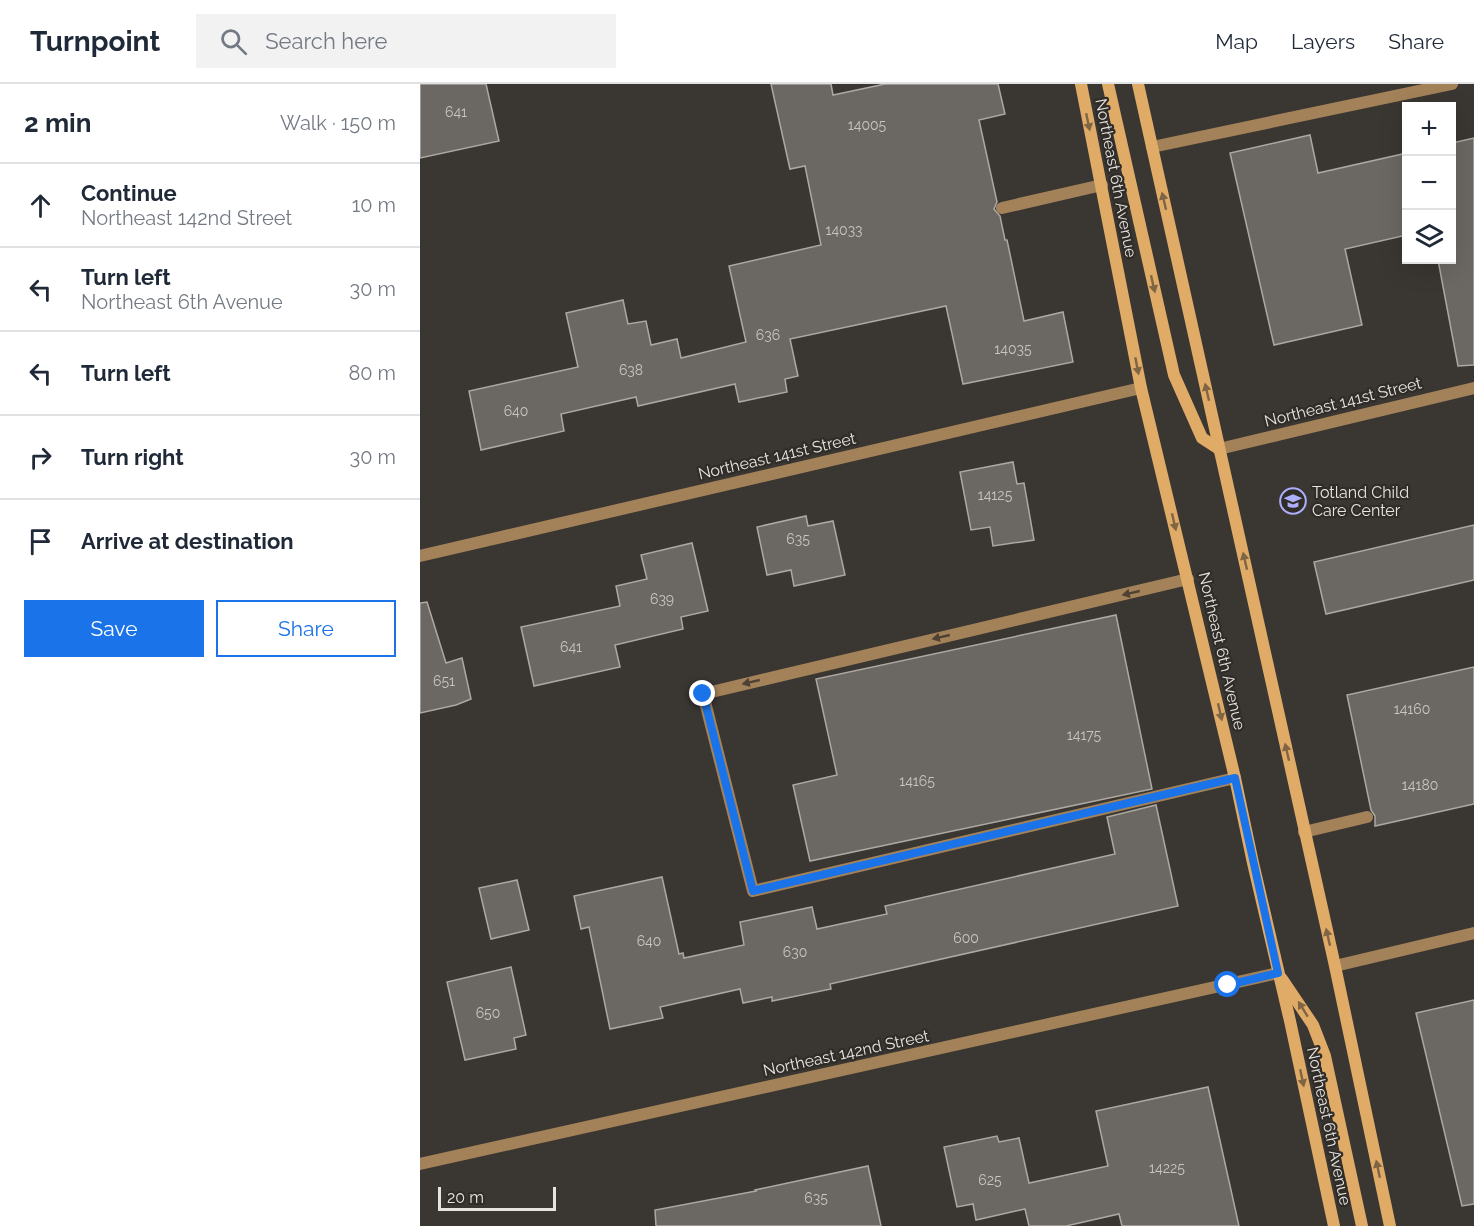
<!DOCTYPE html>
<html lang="en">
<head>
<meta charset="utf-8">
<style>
	:root { --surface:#fff; --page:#f2f2f3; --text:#1f2937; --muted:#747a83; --line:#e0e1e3; --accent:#1a73e8 }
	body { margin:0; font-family:Raleway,sans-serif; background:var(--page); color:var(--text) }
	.controls { position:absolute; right:18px; top:18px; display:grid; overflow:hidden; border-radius:0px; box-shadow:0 6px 24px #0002 }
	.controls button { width:54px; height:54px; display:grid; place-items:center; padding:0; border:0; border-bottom:2px solid var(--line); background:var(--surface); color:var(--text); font:30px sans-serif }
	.scale { position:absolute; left:18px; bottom:15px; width:118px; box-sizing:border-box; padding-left:6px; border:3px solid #e7e4e1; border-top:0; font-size:16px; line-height:21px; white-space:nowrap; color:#e7e4e1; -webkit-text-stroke:4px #302c28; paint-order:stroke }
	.stop { position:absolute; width:18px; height:18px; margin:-14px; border:4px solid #1a73e8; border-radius:50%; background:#fff }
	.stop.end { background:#1a73e8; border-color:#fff; box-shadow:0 2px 6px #0008 }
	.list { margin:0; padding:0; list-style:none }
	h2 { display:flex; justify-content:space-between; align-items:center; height:78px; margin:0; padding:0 24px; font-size:26px }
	h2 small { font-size:20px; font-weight:400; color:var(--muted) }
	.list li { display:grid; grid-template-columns:39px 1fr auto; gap:18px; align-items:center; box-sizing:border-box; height:84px; padding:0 24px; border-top:2px solid var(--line) }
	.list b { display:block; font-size:22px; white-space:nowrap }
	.list p { margin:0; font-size:20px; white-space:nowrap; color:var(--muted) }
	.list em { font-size:20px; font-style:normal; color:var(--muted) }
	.actions { display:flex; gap:12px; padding:18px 24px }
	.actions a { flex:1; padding:14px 0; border:2px solid var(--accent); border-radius:0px; text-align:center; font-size:21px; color:var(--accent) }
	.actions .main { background:var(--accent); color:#fff }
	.icon { flex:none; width:33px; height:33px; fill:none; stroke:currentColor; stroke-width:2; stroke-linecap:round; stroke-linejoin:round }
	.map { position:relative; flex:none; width:1054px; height:1142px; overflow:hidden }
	header { display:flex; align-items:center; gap:36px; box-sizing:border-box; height:84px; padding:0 30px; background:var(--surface); border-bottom:2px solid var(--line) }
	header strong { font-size:28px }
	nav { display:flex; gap:33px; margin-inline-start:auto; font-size:21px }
	.search { width:420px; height:54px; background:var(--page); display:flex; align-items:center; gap:15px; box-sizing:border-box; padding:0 21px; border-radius:0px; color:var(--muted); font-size:22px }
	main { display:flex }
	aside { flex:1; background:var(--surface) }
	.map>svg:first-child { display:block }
	.building { fill:#6b6762; stroke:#ada8a2; stroke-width:1.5 }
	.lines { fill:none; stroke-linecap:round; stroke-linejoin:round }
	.service { stroke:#a38259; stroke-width:12 }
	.minor { stroke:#a38259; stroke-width:12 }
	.tertiary { stroke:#a38259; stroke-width:12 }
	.secondary { stroke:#e0ab67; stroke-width:12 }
	.oneway { fill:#7f6544 }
	.oneway2 { fill:#4d4234 }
	.route { stroke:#1a73e8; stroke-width:8 }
	.labels { text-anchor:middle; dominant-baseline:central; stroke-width:4.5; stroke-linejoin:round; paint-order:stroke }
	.number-label { font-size:14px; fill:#c8c5c1 }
	.street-label { font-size:16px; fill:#e7e4e1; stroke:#302c28 }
	.poi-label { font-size:16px; fill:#e7e4e1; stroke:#302c28; text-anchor:start }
</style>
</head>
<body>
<header>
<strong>Turnpoint</strong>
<div class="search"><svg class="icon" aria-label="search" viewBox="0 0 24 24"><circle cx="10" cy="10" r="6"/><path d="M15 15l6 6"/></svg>Search here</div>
<nav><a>Map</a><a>Layers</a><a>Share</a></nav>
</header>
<main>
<aside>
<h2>2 min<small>Walk · 150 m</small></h2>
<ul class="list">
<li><svg class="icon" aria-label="ahead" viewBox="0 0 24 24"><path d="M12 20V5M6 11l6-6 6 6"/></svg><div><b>Continue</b><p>Northeast 142nd Street</p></div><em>10 m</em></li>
<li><svg class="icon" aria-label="left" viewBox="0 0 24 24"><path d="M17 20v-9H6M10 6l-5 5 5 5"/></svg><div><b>Turn left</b><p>Northeast 6th Avenue</p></div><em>30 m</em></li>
<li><svg class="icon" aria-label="left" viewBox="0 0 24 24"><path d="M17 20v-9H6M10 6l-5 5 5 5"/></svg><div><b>Turn left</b></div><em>80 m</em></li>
<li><svg class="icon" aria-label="right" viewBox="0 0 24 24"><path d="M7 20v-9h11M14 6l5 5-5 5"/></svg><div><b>Turn right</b></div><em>30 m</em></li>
<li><svg class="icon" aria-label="arrive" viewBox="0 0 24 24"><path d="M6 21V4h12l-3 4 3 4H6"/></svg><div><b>Arrive at destination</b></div></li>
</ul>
<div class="actions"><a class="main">Save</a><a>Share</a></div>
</aside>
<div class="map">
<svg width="1054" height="1142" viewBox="0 0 1054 1142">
	<rect width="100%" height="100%" fill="#3a3632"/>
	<g class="building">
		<path d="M 0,0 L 66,0 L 79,57 L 0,74 Z"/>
		<path d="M 351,0 L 411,0 L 413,11 L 465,0 L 578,0 L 585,30 L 559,36 L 577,118 L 574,125 L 580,132 L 585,156 L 587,156 L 604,237 L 643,228 L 653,278 L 543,300 L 526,222 L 370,255 L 378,292 L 365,295 L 367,308 L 319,318 L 315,300 L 218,322 L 216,313 L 141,330 L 144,347 L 61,366 L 49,307 L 158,283 L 146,229 L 203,216 L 208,240 L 226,237 L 231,261 L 257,255 L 261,274 L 326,258 L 309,182 L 401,161 L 385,82 L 370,85 Z"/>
		<path d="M 890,51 L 898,89 L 987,69 L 987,151 L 925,165 L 942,241 L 854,261 L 810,69 Z"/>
		<path d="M 1054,54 L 1054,281 L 1038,282 L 1018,176 L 1032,176 L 1032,59 Z"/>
		<path d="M 593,378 L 597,400 L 604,399 L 614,456 L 573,462 L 570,443 L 551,446 L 540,388 Z"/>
		<path d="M 386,432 L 388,442 L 413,437 L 425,491 L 374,502 L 371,486 L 347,491 L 337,443 Z"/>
		<path d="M 1054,441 L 1054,496 L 906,530 L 894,478 Z"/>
		<path d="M 272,459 L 288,527 L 261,533 L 263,545 L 195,561 L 200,583 L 114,602 L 101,543 L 200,522 L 196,502 L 227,495 L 221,471 Z"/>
		<path d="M 7,518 L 26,579 L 42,574 L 51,615 L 36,621 L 0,629 L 0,519 Z"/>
		<path d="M 696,531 L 732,705 L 390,777 L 373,701 L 417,691 L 396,595 Z"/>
		<path d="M 1054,583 L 1054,720 L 955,742 L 955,732 L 951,726 L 927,611 Z"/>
		<path d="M 736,721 L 758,822 L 410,900 L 411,905 L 352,917 L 352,913 L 323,919 L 320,905 L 240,923 L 243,934 L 190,945 L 169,843 L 161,845 L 154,812 L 242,793 L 259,870 L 263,869 L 264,874 L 324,861 L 320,838 L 392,823 L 397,845 L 467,830 L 465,822 L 695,770 L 687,733 Z"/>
		<path d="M 97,796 L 109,846 L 71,855 L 59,804 Z"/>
		<path d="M 91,883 L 106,951 L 94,954 L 96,965 L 45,976 L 27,898 Z"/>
		<path d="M 1054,916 L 1054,1120 L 1042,1122 L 996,929 Z"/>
		<path d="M 788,1003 L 819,1142 L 702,1142 L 699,1130 L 646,1142 L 609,1142 L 605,1125 L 556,1136 L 553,1120 L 537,1123 L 524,1063 L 577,1052 L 579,1058 L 599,1054 L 609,1099 L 688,1082 L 676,1027 Z"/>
		<path d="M 448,1082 L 461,1142 L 236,1142 L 235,1126 L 336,1107 L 335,1106 Z"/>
	</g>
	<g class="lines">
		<g class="service">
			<path d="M 732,63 L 1032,0"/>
			<path d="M 582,124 L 682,101"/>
			<path d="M 768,495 L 283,610 L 333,807 L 815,694"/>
			<path d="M 884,748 L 947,733"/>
		</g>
		<g class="minor">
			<path d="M 799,365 L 1054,304"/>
			<path d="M 915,882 L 1054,849"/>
			<path d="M 0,1080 L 858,889"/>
		</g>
		<path class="tertiary" d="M 0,472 L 721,304"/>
		<g class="secondary">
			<path d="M 661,0 L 721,304 L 815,694 L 833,779 L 870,937 L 914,1142"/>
			<path d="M 688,0 L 754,291 L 782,354 L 799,365"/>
			<path d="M 718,0 L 915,882 L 970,1142"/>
			<path d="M 862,895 L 893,941 L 905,972 L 942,1142"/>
		</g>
	</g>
	<defs><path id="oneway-solid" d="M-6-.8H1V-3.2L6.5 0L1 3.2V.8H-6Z" transform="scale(1.5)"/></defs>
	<g class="oneway">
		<use href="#oneway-solid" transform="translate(668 38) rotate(78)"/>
		<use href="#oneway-solid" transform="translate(744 117) rotate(-103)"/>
		<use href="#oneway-solid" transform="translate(733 200) rotate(77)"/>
		<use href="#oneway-solid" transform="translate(717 282) rotate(79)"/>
		<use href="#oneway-solid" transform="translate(787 308) rotate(-103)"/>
		<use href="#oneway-solid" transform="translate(754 438) rotate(77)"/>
		<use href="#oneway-solid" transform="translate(825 477) rotate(-103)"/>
		<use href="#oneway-solid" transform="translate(800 628) rotate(77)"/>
		<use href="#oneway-solid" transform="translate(867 668) rotate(-103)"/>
		<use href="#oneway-solid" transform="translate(908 853) rotate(-103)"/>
		<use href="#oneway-solid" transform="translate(883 925) rotate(-122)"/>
		<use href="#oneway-solid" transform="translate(882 994) rotate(78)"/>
		<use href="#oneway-solid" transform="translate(958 1085) rotate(-102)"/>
	</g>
	<g class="oneway2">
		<use href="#oneway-solid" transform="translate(711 509) rotate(167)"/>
		<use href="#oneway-solid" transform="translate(521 553) rotate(167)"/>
		<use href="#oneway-solid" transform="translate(331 598) rotate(167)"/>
	</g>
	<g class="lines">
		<path class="route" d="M 283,610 L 333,807 L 815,694 L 858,889 L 808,901"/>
	</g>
	<defs>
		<g id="school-ring" transform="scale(1.35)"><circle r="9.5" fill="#302c28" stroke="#adaffb" stroke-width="1.5"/><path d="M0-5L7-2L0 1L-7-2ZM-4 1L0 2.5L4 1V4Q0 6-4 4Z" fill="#adaffb"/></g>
	</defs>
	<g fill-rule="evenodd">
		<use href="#school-ring" x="873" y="417"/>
	</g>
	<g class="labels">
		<g class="number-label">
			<text x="36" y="28">641</text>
			<text x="447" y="41">14005</text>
			<text x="424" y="146">14033</text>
			<text x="348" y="251">636</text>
			<text x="593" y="265">14035</text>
			<text x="211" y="286">638</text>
			<text x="96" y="327">640</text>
			<text x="575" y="411">14125</text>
			<text x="378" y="455">635</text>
			<text x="242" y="515">639</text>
			<text x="151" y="563">641</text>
			<text x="24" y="597">651</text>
			<text x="992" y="625">14160</text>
			<text x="664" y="651">14175</text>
			<text x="497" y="697">14165</text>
			<text x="1000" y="701">14180</text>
			<text x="546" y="854">600</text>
			<text x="229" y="857">640</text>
			<text x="375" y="868">630</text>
			<text x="68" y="929">650</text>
			<text x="747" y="1084">14225</text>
			<text x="570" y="1096">625</text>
			<text x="396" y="1114">635</text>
		</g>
		<g class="street-label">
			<text transform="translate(696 94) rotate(79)">Northeast 6th Avenue</text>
			<text transform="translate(923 318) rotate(-14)">Northeast 141st Street</text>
			<text transform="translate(357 372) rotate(-13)">Northeast 141st Street</text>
			<text transform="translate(802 567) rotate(77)">Northeast 6th Avenue</text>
			<text transform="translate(426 969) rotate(-12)">Northeast 142nd Street</text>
			<text transform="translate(909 1042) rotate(78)">Northeast 6th Avenue</text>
		</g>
		<g class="poi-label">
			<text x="892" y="408">Totland Child<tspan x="892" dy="18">Care Center</tspan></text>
		</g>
	</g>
</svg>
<div class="controls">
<button>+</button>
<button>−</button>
<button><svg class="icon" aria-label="layers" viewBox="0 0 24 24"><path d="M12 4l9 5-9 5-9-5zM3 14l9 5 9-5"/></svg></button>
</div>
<div class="scale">20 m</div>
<div class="stop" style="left:808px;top:901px"></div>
<div class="stop end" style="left:283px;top:610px"></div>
</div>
</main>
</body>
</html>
